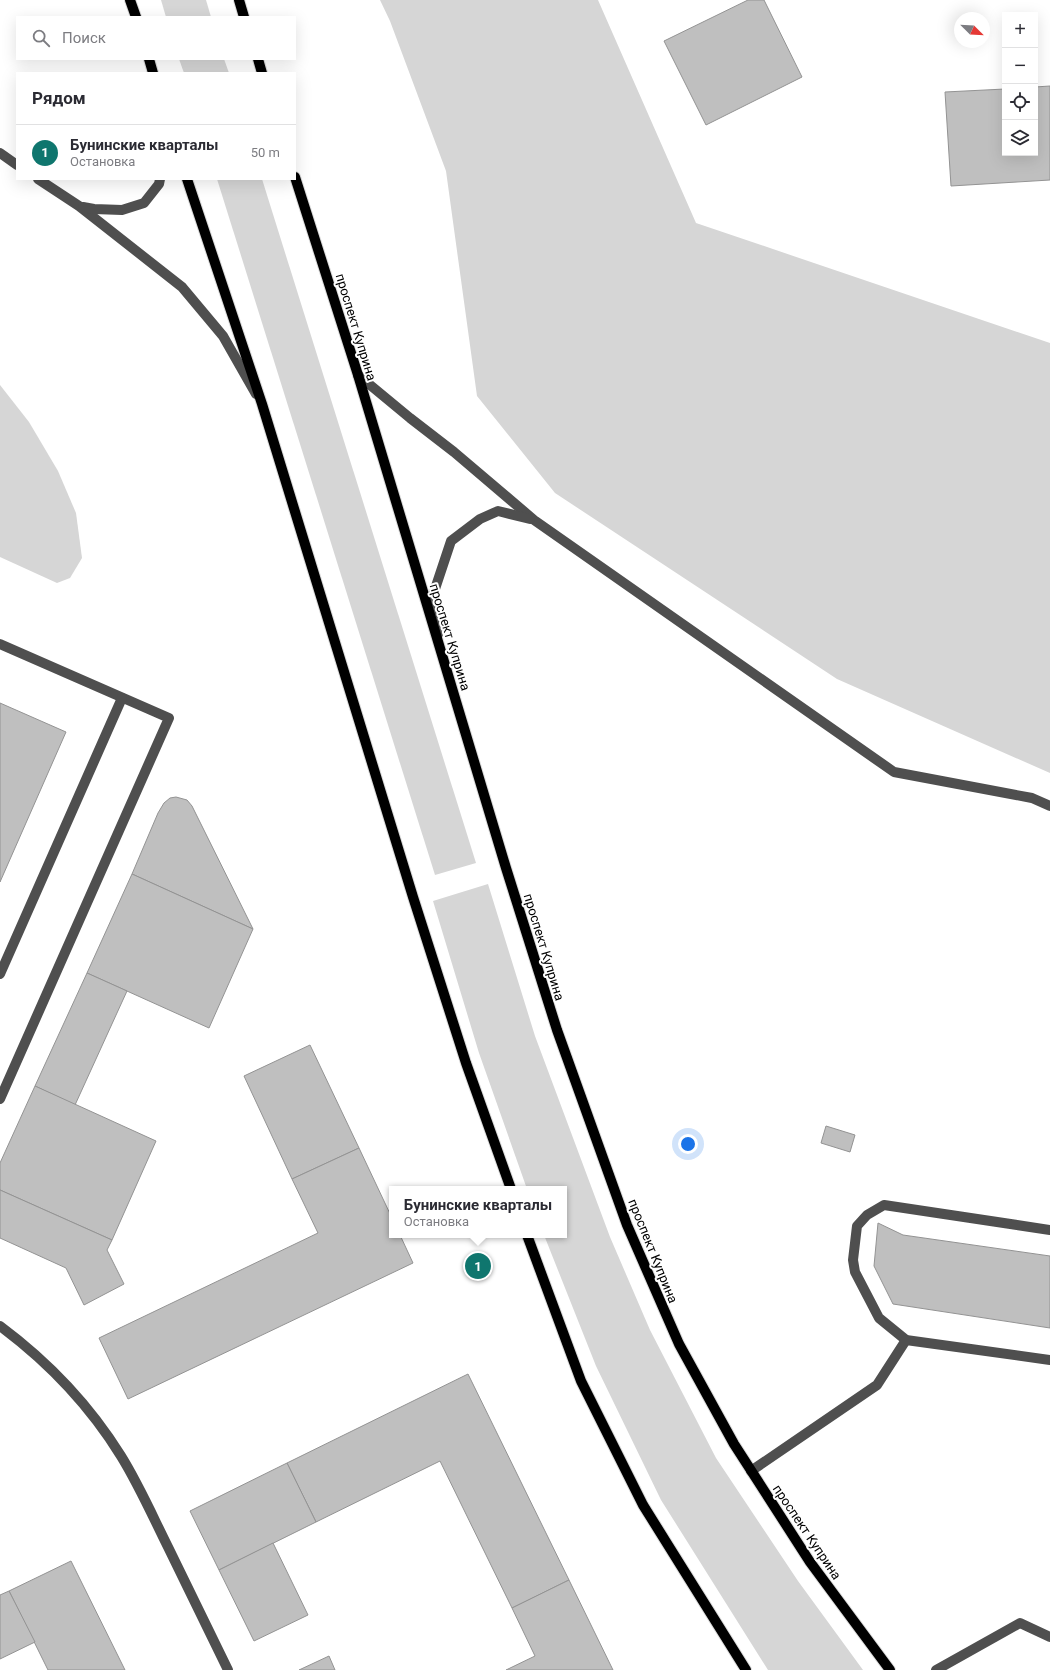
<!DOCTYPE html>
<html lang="ru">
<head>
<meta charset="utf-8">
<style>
	:root { --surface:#fff; --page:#f2f2f3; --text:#2b2b33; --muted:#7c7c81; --line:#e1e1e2; --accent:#0f766e }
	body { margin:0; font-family:Roboto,sans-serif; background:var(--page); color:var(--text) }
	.controls { position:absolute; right:12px; top:12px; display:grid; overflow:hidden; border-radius:0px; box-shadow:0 4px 16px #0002 }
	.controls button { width:36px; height:36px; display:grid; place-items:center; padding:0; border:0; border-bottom:1px solid var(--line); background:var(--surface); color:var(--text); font:20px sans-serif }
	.compass { position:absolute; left:954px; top:12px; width:36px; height:36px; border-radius:50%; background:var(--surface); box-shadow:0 4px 16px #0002; rotate:114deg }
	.you { position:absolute; left:688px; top:1144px; width:14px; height:14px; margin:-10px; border:3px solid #fff; border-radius:50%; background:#1a73e8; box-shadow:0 0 0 6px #1a73e833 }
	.badge { display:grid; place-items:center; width:26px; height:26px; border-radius:50%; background:var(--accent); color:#fff; font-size:13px; font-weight:700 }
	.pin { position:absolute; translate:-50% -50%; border:2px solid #fff; box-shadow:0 1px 4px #0006 }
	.popup { position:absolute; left:389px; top:1186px; width:178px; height:52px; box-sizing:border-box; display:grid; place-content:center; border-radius:0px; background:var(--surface); filter:drop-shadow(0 1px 3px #0005); font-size:13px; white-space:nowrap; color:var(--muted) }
	.popup b { font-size:15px; color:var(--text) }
	.popup::after { content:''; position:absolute; left:50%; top:100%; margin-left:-8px; border:8px solid transparent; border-top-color:var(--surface) }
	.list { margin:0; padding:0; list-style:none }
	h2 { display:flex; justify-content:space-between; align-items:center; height:52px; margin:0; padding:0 16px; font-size:17px }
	h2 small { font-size:13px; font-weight:400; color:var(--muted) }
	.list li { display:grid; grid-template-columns:26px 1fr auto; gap:12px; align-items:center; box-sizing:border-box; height:56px; padding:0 16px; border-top:1px solid var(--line) }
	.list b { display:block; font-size:15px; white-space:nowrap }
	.list p { margin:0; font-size:13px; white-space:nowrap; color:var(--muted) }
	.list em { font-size:13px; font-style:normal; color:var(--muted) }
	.icon { flex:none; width:22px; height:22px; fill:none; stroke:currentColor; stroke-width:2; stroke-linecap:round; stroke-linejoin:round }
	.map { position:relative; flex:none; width:1050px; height:1670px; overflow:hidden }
	.search { position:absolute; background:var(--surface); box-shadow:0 4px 16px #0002; left:16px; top:16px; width:280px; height:44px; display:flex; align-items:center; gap:10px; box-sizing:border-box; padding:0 14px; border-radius:0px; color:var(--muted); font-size:15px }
	.panel { position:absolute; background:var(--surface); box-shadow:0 4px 16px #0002; left:16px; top:72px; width:280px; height:108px; border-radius:0px }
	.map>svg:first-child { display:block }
	.green { fill:#d6d6d6 }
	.building { fill:#bfbfbf; stroke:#939393 }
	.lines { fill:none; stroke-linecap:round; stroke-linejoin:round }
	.major-casing { stroke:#dbdbdb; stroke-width:12 }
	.minor { stroke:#4f4f4f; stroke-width:10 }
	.major { stroke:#000; stroke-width:10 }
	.labels { text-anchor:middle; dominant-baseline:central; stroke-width:4; stroke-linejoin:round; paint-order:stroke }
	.street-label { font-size:13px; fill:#000; stroke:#fff }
</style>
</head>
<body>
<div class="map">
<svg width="1050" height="1670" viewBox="0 0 1050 1670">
	<rect width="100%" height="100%" fill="#fff"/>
	<g class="green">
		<path d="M 161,0 L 206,0 L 211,17 L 166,17 Z"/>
		<path d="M 380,0 L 598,0 L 696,223 L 1050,343 L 1050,773 L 837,679 L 555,493 L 477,396 L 446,171 L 390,21 Z"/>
		<path d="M 179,59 L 224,59 L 229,73 L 184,73 Z"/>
		<path d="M 217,179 L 262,179 L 476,863 L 435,875 Z"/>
		<path d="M 0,385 L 29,422 L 58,471 L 76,513 L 82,558 L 70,578 L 57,583 L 0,557 Z"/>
		<path d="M 488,884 L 535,1036 L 610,1237 L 650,1330 L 716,1458 L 798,1581 L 863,1670 L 768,1670 L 661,1500 L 596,1366 L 544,1235 L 564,1235 L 564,1189 L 527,1189 L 479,1053 L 433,901 Z"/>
	</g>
	<g class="building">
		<path d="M 748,0 L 764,0 L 802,77 L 706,125 L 664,41 Z"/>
		<path d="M 1050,86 L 1050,180 L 951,186 L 945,92 L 1005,89 L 1005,153 L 1035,153 L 1035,87 Z"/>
		<path d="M 0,703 L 66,732 L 0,882 Z"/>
		<path d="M 176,797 L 187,800 L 192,806 L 253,929 L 132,874 L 158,813 L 164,803 L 170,798 Z"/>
		<path d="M 132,874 L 253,929 L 209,1028 L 87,973 Z"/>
		<path d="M 87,973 L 127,991 L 75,1105 L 35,1086 Z"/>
		<path d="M 310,1045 L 359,1148 L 292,1179 L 244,1076 Z"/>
		<path d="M 35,1086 L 156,1141 L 112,1240 L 0,1190 L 0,1163 Z"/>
		<path d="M 826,1126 L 855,1135 L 850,1152 L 821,1143 Z"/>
		<path d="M 359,1148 L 392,1218 L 392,1235 L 400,1235 L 413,1263 L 128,1399 L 99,1338 L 318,1233 L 292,1179 Z"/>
		<path d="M 0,1190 L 112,1240 L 107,1250 L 124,1284 L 84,1305 L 66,1268 L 0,1238 Z"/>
		<path d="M 878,1223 L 903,1235 L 1050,1256 L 1050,1328 L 893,1304 L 874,1266 Z"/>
		<path d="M 468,1374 L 569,1580 L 512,1608 L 440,1461 L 316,1522 L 287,1463 Z"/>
		<path d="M 287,1463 L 316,1522 L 219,1570 L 190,1511 Z"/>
		<path d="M 273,1543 L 308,1615 L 254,1641 L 219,1570 Z"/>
		<path d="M 71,1561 L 125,1670 L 48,1670 L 9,1591 Z"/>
		<path d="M 569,1580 L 613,1670 L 506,1670 L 535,1656 L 512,1608 Z"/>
		<path d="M 9,1591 L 35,1642 L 0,1659 L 0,1595 Z"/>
		<path d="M 329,1656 L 335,1670 L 299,1670 Z"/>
	</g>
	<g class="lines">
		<g class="major-casing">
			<g id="major">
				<path d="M 130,0 L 136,17"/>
				<path d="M 239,0 L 244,17"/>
				<path d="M 149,59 L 153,73"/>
				<path d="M 258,59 L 262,73"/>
				<path d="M 295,177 L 358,375 L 506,868 L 557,1030 L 627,1225 L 679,1344 L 734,1444 L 810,1562 L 890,1670"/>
				<path d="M 187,179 L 262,404 L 413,897 L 466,1063 L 511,1189"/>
				<path d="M 527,1235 L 581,1381 L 643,1505 L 746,1670"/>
			</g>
		</g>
		<g class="minor">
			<path d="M 0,153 L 17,165"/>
			<path d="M 38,179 L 79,206 L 182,287 L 223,336 L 256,394"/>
			<path d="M 83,207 L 94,209 L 122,210 L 144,203 L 159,184 L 160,179"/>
			<path d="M 358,375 L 410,418 L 454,452 L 534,520 L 894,772 L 1032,798 L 1050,806"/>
			<path d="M 438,634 L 434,592 L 451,541 L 480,519 L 498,511 L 530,519"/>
			<path d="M 0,644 L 169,718 L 0,1099"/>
			<path d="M 0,974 L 122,698"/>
			<path d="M 1050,1230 L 884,1205 L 867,1215 L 857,1226 L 853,1260 L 855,1272 L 879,1318 L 906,1340 L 1050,1360"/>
			<path d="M 0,1326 C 47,1361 90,1406 121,1456 C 139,1485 153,1517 168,1547 C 188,1588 208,1629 228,1670"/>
			<path d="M 751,1471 L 877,1385 L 906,1340"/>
			<path d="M 936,1670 L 1020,1623 L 1050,1637"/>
		</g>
		<use href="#major" class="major"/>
	</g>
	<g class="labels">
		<g class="street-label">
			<text transform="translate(356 327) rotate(73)">проспект Куприна</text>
			<text transform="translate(450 637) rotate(73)">проспект Куприна</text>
			<text transform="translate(544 947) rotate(73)">проспект Куприна</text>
			<text transform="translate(653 1251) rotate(68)">проспект Куприна</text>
			<text transform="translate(807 1532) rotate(56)">проспект Куприна</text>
		</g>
	</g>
</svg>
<div class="controls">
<button>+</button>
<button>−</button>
<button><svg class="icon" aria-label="locate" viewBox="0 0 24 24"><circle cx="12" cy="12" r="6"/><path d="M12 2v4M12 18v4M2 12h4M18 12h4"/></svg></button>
<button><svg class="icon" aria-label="layers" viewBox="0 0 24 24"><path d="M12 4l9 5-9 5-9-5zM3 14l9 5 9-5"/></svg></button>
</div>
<svg class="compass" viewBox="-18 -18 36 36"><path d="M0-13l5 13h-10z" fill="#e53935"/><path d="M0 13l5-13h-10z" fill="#7c7c81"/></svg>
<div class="you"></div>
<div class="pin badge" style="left:478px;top:1266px">1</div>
<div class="popup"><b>Бунинские кварталы</b>Остановка</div>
<div class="search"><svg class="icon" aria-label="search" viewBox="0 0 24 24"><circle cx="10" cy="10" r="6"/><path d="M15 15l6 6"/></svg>Поиск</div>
<section class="panel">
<h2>Рядом<small></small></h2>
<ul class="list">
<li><span class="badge">1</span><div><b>Бунинские кварталы</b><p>Остановка</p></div><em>50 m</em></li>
</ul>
</section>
</div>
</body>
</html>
